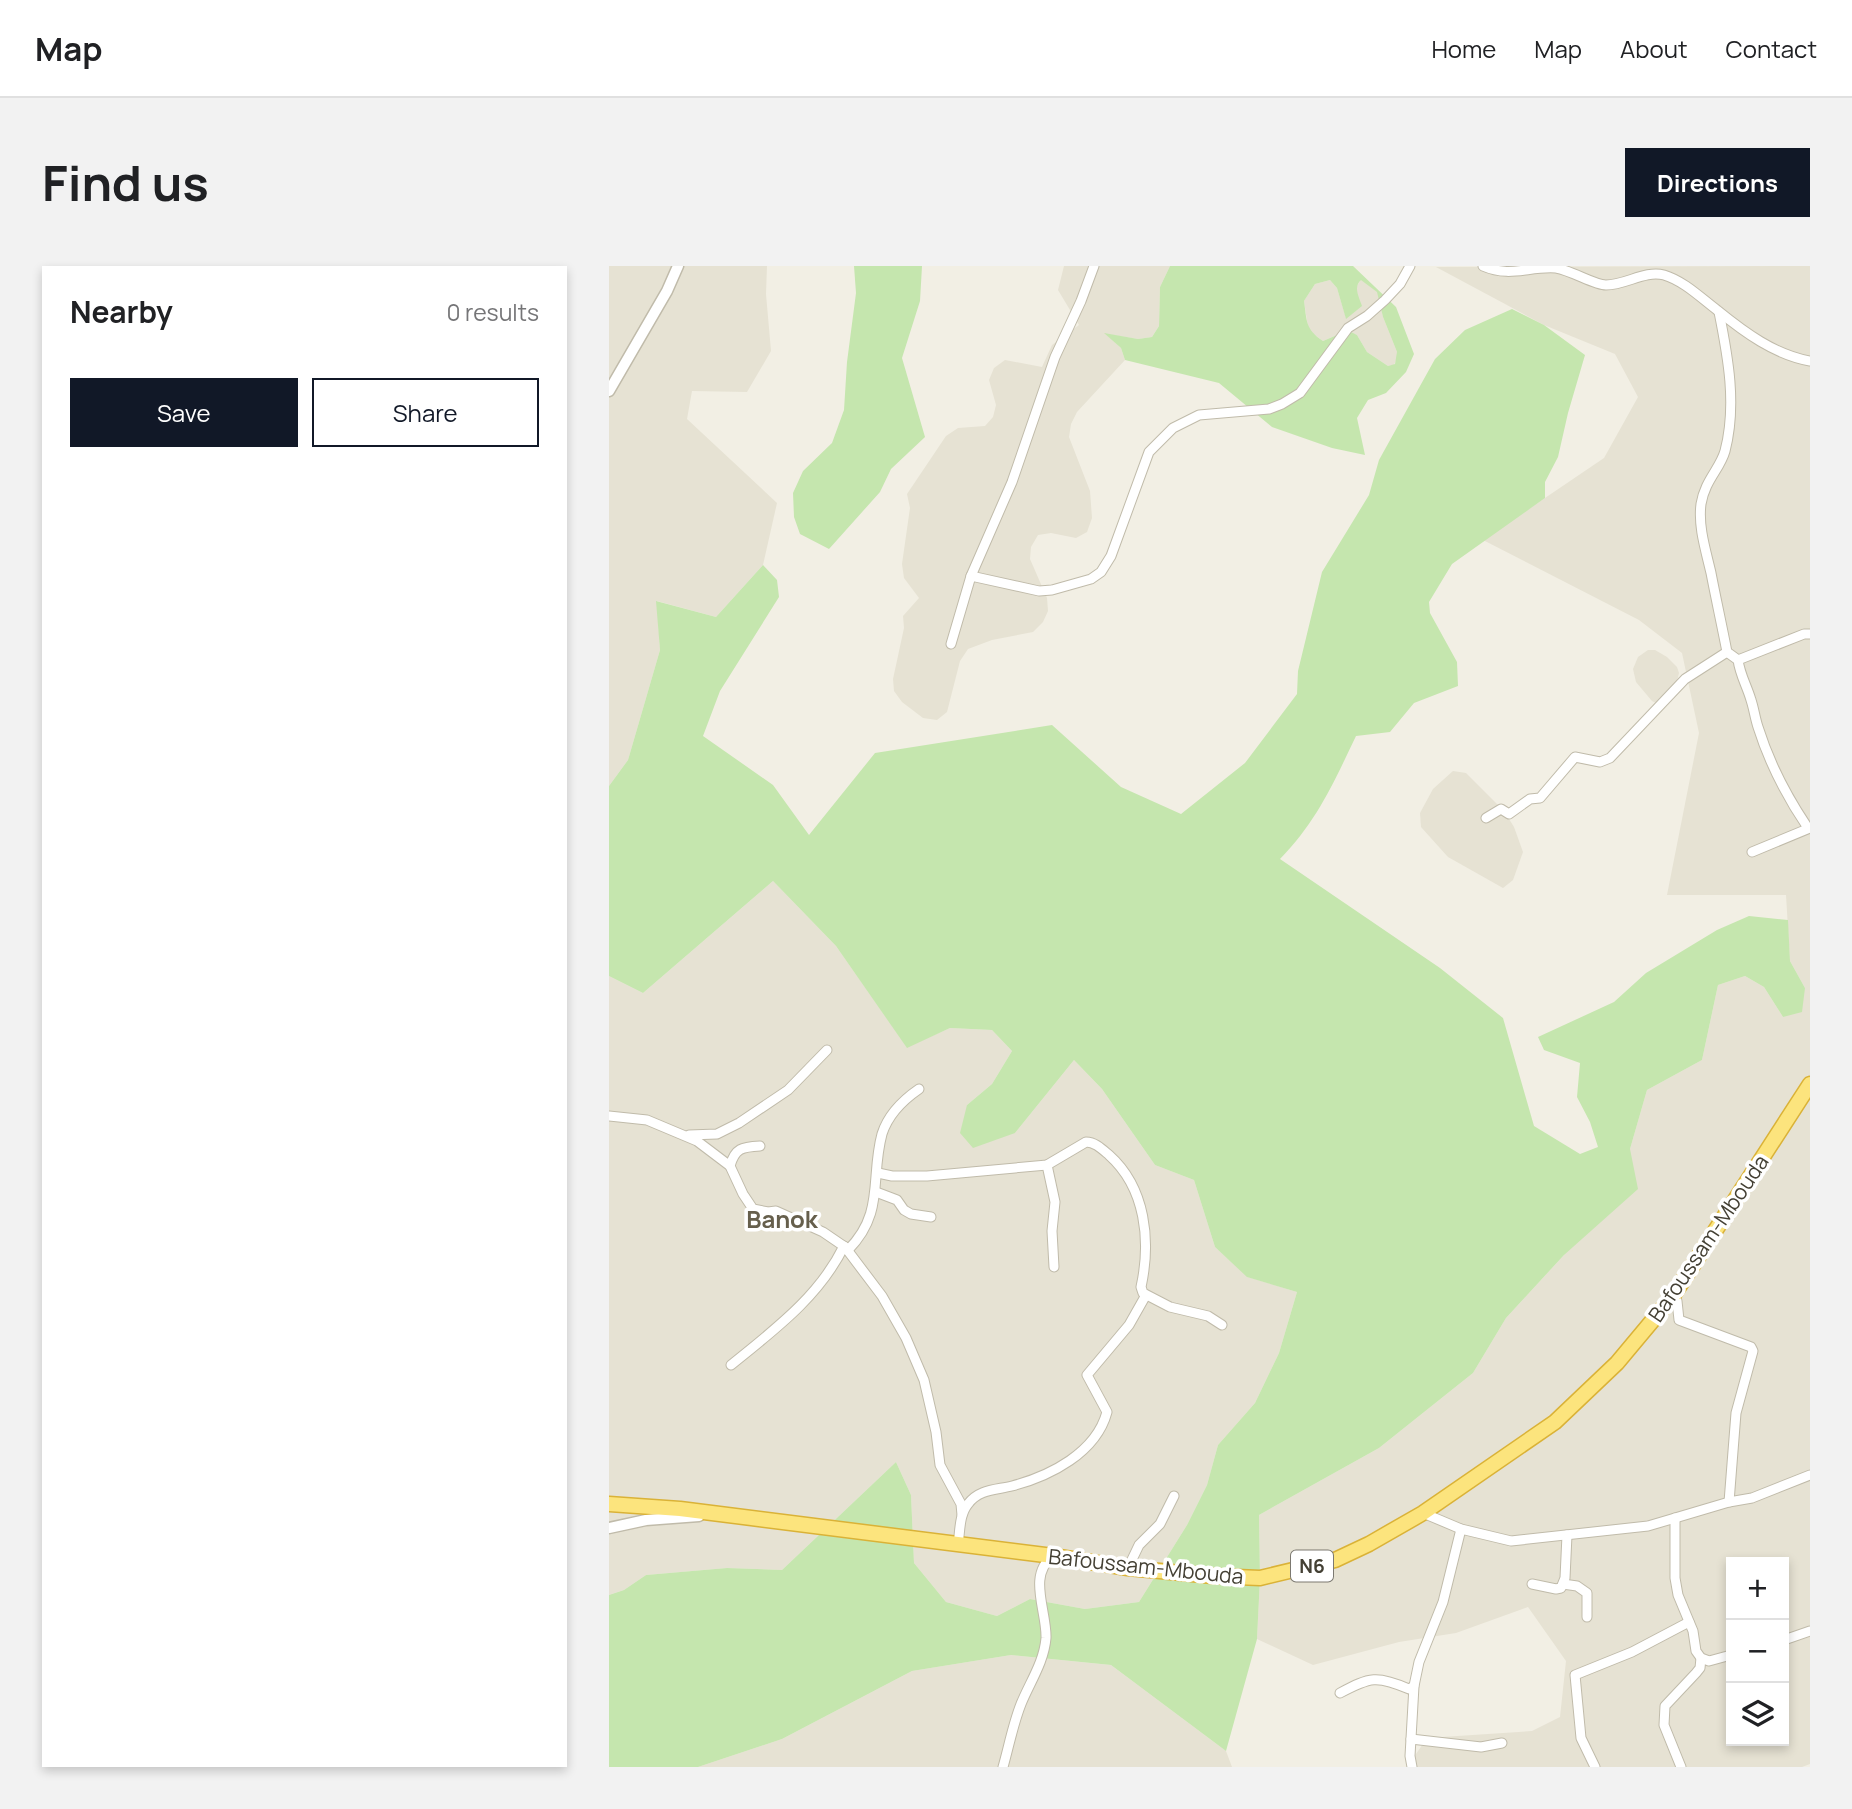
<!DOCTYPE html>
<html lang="en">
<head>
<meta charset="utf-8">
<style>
	:root { --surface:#fff; --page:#f2f2f2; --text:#202124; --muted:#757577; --line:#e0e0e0; --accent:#111827 }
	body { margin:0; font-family:Manrope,sans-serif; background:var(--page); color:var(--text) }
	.controls { position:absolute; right:21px; bottom:21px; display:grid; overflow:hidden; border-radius:0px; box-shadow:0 4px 10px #0003 }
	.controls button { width:63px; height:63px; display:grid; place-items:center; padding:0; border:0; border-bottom:2px solid var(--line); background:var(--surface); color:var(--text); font:35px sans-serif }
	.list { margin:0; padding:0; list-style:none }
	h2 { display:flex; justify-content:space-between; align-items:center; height:91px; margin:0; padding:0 28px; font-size:30px }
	h2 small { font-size:23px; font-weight:400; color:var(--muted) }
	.actions { display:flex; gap:14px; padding:21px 28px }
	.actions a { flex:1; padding:16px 0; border:2px solid var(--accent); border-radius:0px; text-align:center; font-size:24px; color:var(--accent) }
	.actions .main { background:var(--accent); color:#fff }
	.icon { flex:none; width:38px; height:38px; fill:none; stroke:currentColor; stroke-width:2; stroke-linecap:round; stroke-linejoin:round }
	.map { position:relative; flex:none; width:1201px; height:1501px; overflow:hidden; border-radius:0px }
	header { display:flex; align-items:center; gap:42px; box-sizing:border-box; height:98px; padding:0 35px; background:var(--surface); border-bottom:2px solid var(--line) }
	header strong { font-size:33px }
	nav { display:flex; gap:38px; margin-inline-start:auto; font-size:24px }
	.intro { display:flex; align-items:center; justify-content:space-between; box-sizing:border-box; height:168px; padding:0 42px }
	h1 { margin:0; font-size:49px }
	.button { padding:18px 32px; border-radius:0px; background:var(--accent); color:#fff; font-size:24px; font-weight:700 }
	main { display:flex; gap:42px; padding:0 42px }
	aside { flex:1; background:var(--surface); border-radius:0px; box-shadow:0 4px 10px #0003 }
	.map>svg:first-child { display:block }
	.residential { fill:#e6e2d3; fill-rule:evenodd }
	.green { fill:#c5e6ae; fill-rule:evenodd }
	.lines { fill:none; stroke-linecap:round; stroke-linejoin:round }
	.minor-casing { stroke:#c0bbaa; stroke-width:11 }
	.tertiary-casing { stroke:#c0bbaa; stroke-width:13 }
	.trunk-casing { stroke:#dab237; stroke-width:17 }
	.minor { stroke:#fff; stroke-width:9 }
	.tertiary { stroke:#fff; stroke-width:10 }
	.trunk { stroke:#fce47d; stroke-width:14 }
	.labels { text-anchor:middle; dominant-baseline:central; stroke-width:7; stroke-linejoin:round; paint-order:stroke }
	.shield { fill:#fff; stroke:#7c7971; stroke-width:2 }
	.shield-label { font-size:19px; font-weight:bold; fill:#444034 }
	.street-label { font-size:21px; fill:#444034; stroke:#fff }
	.quarter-label { font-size:24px; font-weight:bold; fill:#665f4c; stroke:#fff }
</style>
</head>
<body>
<header>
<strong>Map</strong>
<nav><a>Home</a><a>Map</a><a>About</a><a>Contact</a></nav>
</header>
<div class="intro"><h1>Find us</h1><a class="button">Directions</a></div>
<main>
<aside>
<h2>Nearby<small>0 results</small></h2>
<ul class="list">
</ul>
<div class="actions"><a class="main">Save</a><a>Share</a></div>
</aside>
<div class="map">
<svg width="1201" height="1501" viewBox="0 0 1201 1501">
	<rect width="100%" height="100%" fill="#f2efe4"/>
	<g class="residential">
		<path d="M 0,0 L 158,0 L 157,28 L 162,85 L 138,126 L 83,125 L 78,153 L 168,237 L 154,299 L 107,351 L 48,335 L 51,384 L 19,494 L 0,520 Z"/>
		<path d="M 455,0 L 561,0 L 551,21 L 550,60 L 543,71 L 529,73 L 497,68 L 512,82 L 516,94 L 468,146 L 462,158 L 460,171 L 481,225 L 483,252 L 478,266 L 467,272 L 442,267 L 429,269 L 422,281 L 421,293 L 438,332 L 439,345 L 434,356 L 424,366 L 383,374 L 359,383 L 351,395 L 338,446 L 328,454 L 314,452 L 293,436 L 285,425 L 284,413 L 295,362 L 294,350 L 310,332 L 295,312 L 293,298 L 301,242 L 298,228 L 337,170 L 349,162 L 376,160 L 384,151 L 387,139 L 380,114 L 385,102 L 396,94 L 433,101 L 443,79 L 470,59 L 449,24 Z"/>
		<path d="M 1201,0 L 1201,1498 L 1193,1501 L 798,1501 L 818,1472 L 923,1465 L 951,1451 L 957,1395 L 919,1341 L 847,1367 L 790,1376 L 704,1399 L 648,1373 L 651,1312 L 650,1249 L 770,1182 L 864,1107 L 897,1052 L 955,989 L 1021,883 L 1038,824 L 1093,794 L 1109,719 L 1136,710 L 1155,721 L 1174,751 L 1196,722 L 1181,695 L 1177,629 L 1058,629 L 1090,467 L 1073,387 L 1030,354 L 874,274 L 995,192 L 1029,131 L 1006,88 L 935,59 L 827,1 ZM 1122,1296 L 1175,1296 L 1175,1475 L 1122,1475 Z"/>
		<path d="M 752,13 L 769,26 L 774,51 L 788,86 L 788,92 L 785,99 L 779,100 L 758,86 L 748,69 L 735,66 L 714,75 L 703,67 L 699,61 L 695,35 L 706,18 L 721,14 L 728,22 L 737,52 L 747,22 Z"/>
		<path d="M 1039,384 L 1046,384 L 1058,391 L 1068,401 L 1070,407 L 1067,419 L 1049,438 L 1043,435 L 1027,416 L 1024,403 L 1029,391 Z"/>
		<path d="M 844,505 L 857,507 L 895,545 L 905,561 L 914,586 L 904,614 L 894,622 L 839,591 L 812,561 L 811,547 L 824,523 Z"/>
		<path d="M 164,615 L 227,680 L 298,781 L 341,762 L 383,764 L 403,785 L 383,818 L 358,839 L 406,867 L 465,794 L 493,823 L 546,899 L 585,914 L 606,981 L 639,1011 L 688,1026 L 670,1087 L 646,1137 L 609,1179 L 598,1219 L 578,1259 L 530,1336 L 476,1343 L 421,1333 L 388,1350 L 337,1336 L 305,1297 L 302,1229 L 287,1196 L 173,1304 L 118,1302 L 37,1309 L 15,1324 L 0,1329 L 0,710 L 34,727 Z"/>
		<path d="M 402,1389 L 502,1399 L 617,1485 L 623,1501 L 89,1501 L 173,1473 L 303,1405 Z"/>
	</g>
	<g class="green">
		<path d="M 245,0 L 313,0 L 311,35 L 293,92 L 316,171 L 282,203 L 271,226 L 220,283 L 191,268 L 185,251 L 184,227 L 194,205 L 223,177 L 235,144 L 238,96 L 247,27 Z"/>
		<path d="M 561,0 L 744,0 L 787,41 L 805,88 L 797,106 L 777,127 L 759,134 L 748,152 L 756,189 L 723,182 L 663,161 L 610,117 L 516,94 L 512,82 L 495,67 L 529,73 L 543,71 L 550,60 L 551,21 ZM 721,14 L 728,22 L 737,53 L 753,40 C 750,31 744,21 752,14 L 768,26 L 774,51 L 788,86 L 786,98 L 779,100 L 758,86 L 748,69 L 742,66 L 735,66 L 714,75 C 696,63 698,55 695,35 L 706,18 Z"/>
		<path d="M 903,43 L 935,59 L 976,89 L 959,147 L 949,191 L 936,216 L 936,232 L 843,298 L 820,336 L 821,347 L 848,396 L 849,420 L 805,437 L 781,466 L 747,470 C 724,518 708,555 671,593 L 831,702 L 894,752 L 925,860 L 971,888 L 989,881 L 981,856 L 968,831 L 971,797 L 935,784 L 929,771 L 1005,736 L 1037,707 L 1108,664 L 1140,650 L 1179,654 L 1181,695 L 1196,722 L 1193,746 L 1174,751 L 1155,721 L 1136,710 L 1109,719 L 1093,794 L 1038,824 L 1021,883 L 1029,923 L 955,989 L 897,1052 L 864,1107 L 770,1182 L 650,1249 L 651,1312 L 648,1373 L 617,1485 L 502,1399 L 402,1389 L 303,1405 L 173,1473 L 89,1501 L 0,1501 L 0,1329 L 15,1324 L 37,1309 L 118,1302 L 173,1304 L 287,1196 L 302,1229 L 305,1297 L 337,1336 L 388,1350 L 421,1333 L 476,1343 L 530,1336 L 578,1259 L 598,1219 L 609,1179 L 646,1137 L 670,1087 L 688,1026 L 638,1011 L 606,981 L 585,914 L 546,899 L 493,823 L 465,794 L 406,867 L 364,882 L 351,867 L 358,839 L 383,818 L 403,785 L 383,764 L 341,762 L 298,782 L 227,680 L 164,615 L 34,727 L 0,710 L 0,520 L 19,494 L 51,384 L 47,335 L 107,351 L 154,299 L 168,314 L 170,331 L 111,425 L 94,470 L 164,519 L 200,569 L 266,487 L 443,459 L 512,521 L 572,548 L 636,497 L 688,428 L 689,405 L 713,306 L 760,229 L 770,194 L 826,93 L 856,64 Z"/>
	</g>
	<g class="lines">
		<g class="minor-casing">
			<g id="minor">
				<path d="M 874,0 C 902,12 919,0 947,2 C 964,5 985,19 997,19 C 1017,19 1036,4 1055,9 C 1075,15 1092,32 1108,44 C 1135,66 1166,89 1201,95"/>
				<path d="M 1110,46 C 1119,91 1128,139 1116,185 C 1111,203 1096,214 1092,238 C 1089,261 1097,285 1102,307 C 1107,333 1113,360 1118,386 L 1129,394 C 1131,409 1138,420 1142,434 C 1145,443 1146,452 1149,461 C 1160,496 1178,531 1199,562"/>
				<path d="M 362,310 L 430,325 L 443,324 L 482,313 L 492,306 L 502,290 L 540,186 L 564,162 L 590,149 L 660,143 L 673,138 L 691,127 L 739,62 L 758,50 L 776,34 L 791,18 L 801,0"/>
				<path d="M 342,378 L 362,310 L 403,216 L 446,91 L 472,35 L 485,0"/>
				<path d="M 1129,394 L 1195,368 L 1201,368"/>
				<path d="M 877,552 L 892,543 L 900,548 L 921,533 L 931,532 L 966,491 L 991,496 L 1001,492 L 1076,413 L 1118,386"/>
				<path d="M 1143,586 L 1201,562"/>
				<path d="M 0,850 L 38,854 L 88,875 L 121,900 L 134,928 L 144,943 L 159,946 L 167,945 L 214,966 L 236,981 L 273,1030 L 297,1072 L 315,1114 L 327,1166 L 331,1199 L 352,1238 L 353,1249"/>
				<path d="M 80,869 L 108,868 L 130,857 L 179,824 L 218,784"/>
				<path d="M 438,899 L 446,936 L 443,965 L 445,1001"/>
				<path d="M 121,900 C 126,882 133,881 151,880"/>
				<path d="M 269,907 L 283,910 L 318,910 L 438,899 L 477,876 C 486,876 493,883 500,889 C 537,922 542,975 532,1021 L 534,1027 L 561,1041 L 599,1050 L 613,1059"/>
				<path d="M 267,926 L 288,934 L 295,944 L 302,948 L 322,951"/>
				<path d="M 239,984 C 276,947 261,912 273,868 C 279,849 294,834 310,823"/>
				<path d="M 1064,1030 L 1068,1035 L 1070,1054 L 1142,1081 L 1144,1085 L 1127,1147 L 1120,1236"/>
				<path d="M 122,1099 C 165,1064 210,1031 235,980"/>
				<path d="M 814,1247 L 852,1263 L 902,1275 L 1039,1260 L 1120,1236 L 1143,1232 L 1201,1209"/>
				<path d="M 1066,1252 L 1066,1312 L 1069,1329 L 1084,1365 L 1087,1385 L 1092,1392 L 1100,1395 L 1122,1389"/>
				<path d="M 349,1279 C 351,1266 350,1249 359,1238 C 370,1223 387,1224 403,1220 C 441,1210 487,1187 498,1146 L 478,1109 L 520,1059 L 537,1029"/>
				<path d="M 519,1302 L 530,1279 L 551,1258 L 565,1230"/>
				<path d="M 923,1318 L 947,1323 L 952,1322 L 956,1312 L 958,1269"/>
				<path d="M 954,1318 L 968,1320 L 978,1327 L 978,1351"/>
				<path d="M 1175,1374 L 1201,1365"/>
				<path d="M 731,1427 C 761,1411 768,1409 800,1423 L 805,1420"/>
				<path d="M 802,1473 L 872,1481 L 893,1477"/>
				<path d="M 394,1501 C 400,1480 404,1458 412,1438 C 421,1416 435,1396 437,1372 C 438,1345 418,1309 444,1290"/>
				<path d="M 803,1501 L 801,1490 L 805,1420 L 810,1396 L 834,1336 L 852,1263"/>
				<path d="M 986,1501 L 972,1472 L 966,1409 L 1023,1386 L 1080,1356"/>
				<path d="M 1072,1501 L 1055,1459 L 1056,1440 L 1087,1407 L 1091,1402 L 1092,1392"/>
			</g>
		</g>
		<g class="tertiary-casing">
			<g id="tertiary">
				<path d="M 0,125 L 58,25 L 69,0"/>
				<path d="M 0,1262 L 37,1254 L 90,1250"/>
			</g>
		</g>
		<g class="trunk-casing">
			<path id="trunk" d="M 0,1238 L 71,1243 L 444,1290 L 519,1302 L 604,1310 L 651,1312 L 726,1294 L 760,1278 L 814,1247 L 946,1156 L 1008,1097 L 1064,1030 L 1201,818"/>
		</g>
		<use href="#minor" class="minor"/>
		<use href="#tertiary" class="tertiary"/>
		<use href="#trunk" class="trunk"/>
	</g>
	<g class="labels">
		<rect class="shield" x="682" y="1284.5" width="42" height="31" rx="5"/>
		<g class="shield-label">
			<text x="703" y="1300">N6</text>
		</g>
		<g class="street-label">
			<text transform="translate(1099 972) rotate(-56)">Bafoussam-Mbouda</text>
			<text transform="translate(537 1300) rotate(6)">Bafoussam-Mbouda</text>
		</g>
		<g class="quarter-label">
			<text x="173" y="952">Banok</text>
		</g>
	</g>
</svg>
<div class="controls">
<button>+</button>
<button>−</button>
<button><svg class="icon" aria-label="layers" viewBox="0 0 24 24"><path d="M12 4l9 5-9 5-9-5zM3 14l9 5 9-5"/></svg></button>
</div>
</div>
</main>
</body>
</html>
